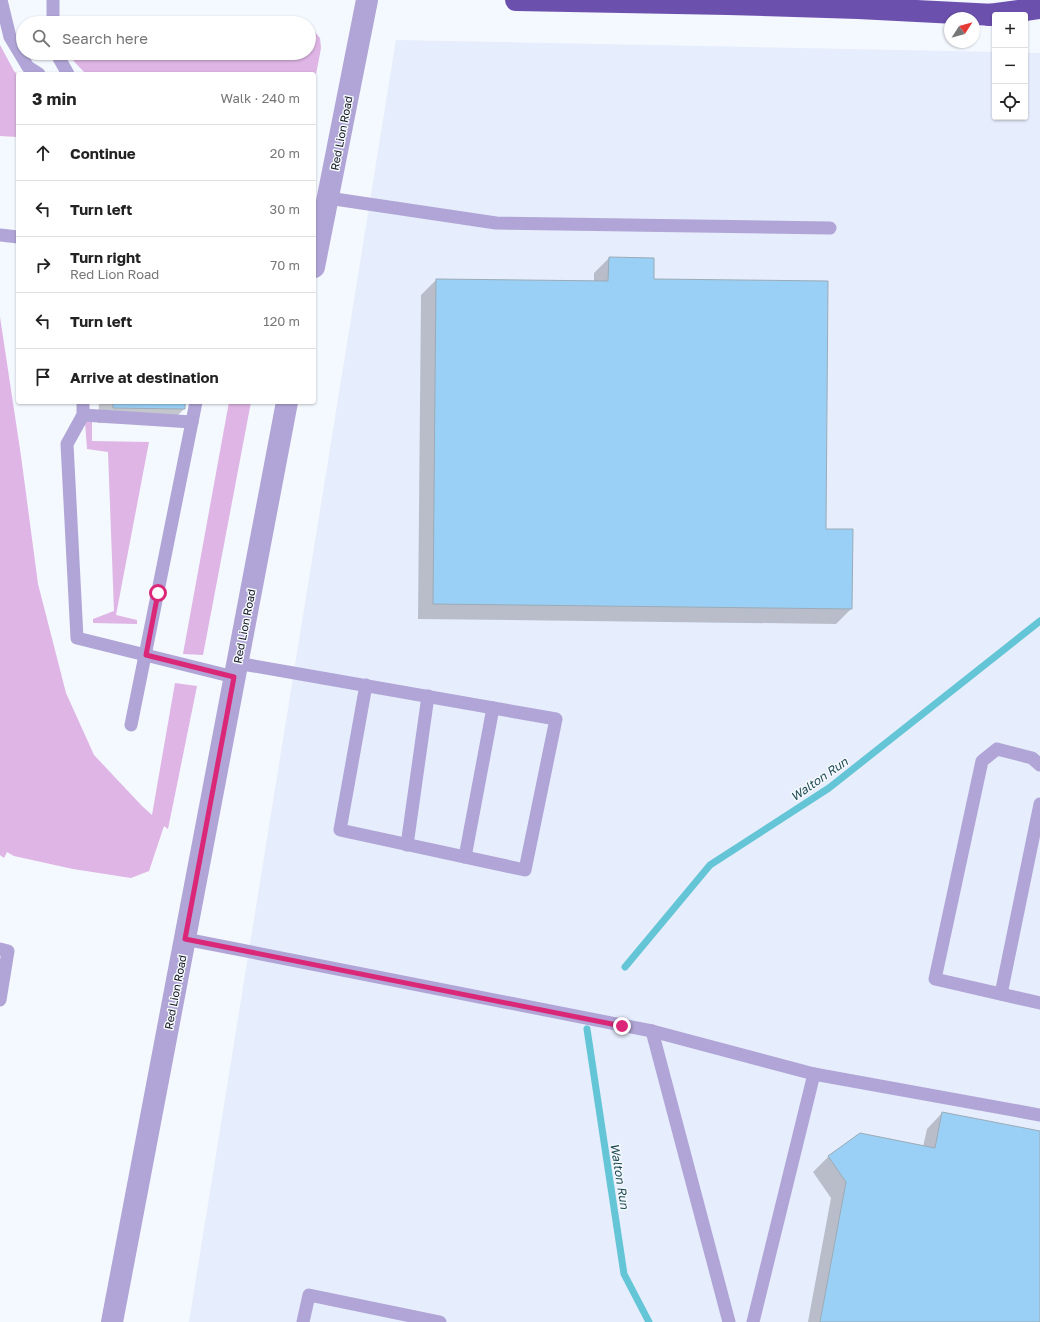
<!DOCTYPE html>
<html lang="en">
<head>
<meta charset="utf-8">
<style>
	:root { --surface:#fff; --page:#f6f6f6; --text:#222; --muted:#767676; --line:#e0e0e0 }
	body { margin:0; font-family:"Golos Text",sans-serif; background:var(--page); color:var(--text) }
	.controls { position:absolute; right:12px; top:12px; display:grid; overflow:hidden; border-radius:4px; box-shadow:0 1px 3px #0004 }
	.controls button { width:36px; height:36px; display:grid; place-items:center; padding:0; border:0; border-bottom:1px solid var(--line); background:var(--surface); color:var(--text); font:20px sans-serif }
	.compass { position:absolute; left:944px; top:12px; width:36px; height:36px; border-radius:50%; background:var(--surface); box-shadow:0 1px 3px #0004; rotate:54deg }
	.stop { position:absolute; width:12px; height:12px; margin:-9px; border:3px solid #db2777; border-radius:50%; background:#fff }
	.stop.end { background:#db2777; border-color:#fff; box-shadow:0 1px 4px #0008 }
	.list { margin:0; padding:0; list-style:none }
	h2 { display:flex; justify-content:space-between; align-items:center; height:52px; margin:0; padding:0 16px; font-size:17px }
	h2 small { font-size:13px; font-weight:400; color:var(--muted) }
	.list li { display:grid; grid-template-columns:26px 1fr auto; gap:12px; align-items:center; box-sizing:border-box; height:56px; padding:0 16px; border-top:1px solid var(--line) }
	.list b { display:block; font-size:15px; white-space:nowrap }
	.list p { margin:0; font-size:13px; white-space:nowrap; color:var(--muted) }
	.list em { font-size:13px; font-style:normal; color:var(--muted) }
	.icon { flex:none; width:22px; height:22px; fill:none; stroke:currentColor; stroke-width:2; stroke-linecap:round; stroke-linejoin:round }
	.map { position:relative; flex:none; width:1040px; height:1322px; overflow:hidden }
	.search { position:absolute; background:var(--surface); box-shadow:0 1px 3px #0004; left:16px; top:16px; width:300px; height:44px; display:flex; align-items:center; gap:10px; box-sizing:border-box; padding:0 14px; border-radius:22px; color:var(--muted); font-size:15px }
	.panel { position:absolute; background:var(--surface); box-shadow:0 1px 3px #0004; left:16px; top:72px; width:300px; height:332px; border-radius:4px }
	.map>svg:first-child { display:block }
	.built { fill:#e6edfc }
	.green { fill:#deb5e4 }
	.shadow { fill:#0003 }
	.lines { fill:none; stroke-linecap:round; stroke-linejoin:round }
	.stream { stroke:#63c5d6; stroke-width:7 }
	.building { fill:#9ad0f5; stroke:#9babb7 }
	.service { stroke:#b0a5d6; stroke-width:13 }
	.tertiary { stroke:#b0a5d6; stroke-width:22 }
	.trunk { stroke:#6c50ae; stroke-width:22 }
	.route { stroke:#db2777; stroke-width:5 }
	.labels { text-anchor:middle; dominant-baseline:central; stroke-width:3; stroke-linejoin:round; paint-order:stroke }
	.street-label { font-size:11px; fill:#111319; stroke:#f4f8ff }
	.water-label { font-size:12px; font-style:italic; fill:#1d4a51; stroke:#f4f8ff }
</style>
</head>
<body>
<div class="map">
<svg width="1040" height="1322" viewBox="0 0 1040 1322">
	<rect width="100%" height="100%" fill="#f4f8ff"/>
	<path class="built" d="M 396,40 L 995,52 L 995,117 L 1025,117 L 1025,53 L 1040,53 L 1040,1322 L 189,1322 Z"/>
	<g class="green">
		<path d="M 66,16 L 239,18 L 240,23 L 66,23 Z"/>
		<path d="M 309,30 L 313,30 L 320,38 L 321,48 L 314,85 L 314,74 L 86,74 C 80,67 72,61 69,53 L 309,53 Z"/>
		<path d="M 0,45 L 14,71 L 18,75 L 18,137 L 0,136 Z"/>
		<path d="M 0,317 L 21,456 L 38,584 L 66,693 L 94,755 L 142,806 L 152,815 L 175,683 L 197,686 L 168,829 L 164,826 L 149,871 L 131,878 L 73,869 L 14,856 L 7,852 L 4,858 L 0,855 Z"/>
		<path d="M 229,402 L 251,402 L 203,655 L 183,654 Z"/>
		<path d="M 85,422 L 92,422 L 92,441 L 149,442 L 116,615 L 137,620 L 137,624 L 93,623 L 93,619 L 114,611 L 108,452 L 87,449 Z"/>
	</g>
	<g class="shadow">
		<path d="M 609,258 L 653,280 L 825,530 L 851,609 L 836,624 L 418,619 L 421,295 L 436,280 L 594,282 L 594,273 Z"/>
		<path d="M 99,402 L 184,402 L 184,409 L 169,424 L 98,423 Z"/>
		<path d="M 942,1113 L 1040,1132 L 1040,1322 L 808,1322 L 831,1198 L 813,1172 L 828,1157 L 860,1134 L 923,1147 L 927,1129 Z"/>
	</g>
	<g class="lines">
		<g class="stream">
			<path d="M 625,967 L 710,865 L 829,788 L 1040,621"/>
			<path d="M 587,1029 L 624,1274 L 649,1322"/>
		</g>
	</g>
	<g class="building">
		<path d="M 609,257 L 654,258 L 654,279 L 828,281 L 826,529 L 853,529 L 852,609 L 433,604 L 436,279 L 608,281 Z"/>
		<path d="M 113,402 L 185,402 L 185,409 L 113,408 Z"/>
		<path d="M 942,1112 L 1040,1131 L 1040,1322 L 820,1322 L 846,1182 L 828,1156 L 860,1133 L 935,1148 Z"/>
	</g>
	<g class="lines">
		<g class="service">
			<path d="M 1,0 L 10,37 L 28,67 L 39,74"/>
			<path d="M 53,0 L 53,23"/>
			<path d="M 58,53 L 59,58 L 68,74"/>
			<path d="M 328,198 L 496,223 L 830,228"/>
			<path d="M 0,235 L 18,237"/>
			<path d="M 83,402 L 83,415 L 67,444 L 77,638 L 234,677"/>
			<path d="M 83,415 L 192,422 L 196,402"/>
			<path d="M 237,663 L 556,719 L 525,870 L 340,830 L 366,685"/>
			<path d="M 131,725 L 192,422"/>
			<path d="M 1040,765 L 1032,758 L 997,749 L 982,761 L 935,979 L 1040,1003"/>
			<path d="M 407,845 L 428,696"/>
			<path d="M 465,857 L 493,708"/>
			<path d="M 185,939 L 652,1031 L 729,1322"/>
			<path d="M 0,949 L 8,951 L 0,1000"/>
			<path d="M 1001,994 L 1040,804"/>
			<path d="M 652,1031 L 814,1074 L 753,1322"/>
			<path d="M 814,1074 L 1040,1115"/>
			<path d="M 303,1322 L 309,1295 L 440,1322"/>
		</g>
		<g class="tertiary">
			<path d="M 314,267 L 367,0"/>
			<path d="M 112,1322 L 287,402"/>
		</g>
		<g class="trunk">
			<path d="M 516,0 L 728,4 L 858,8 L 995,15"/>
			<path d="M 989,15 L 1040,8"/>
		</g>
	</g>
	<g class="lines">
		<path class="route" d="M 158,593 L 146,655 L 234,677 L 185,939 L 622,1026"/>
	</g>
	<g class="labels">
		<g class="street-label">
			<text transform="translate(341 133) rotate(-79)">Red Lion Road</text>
			<text transform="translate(244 626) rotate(-79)">Red Lion Road</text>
			<text transform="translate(175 992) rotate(-79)">Red Lion Road</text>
		</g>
		<g class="water-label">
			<text transform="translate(819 779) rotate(-35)">Walton Run</text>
			<text transform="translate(620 1176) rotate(81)">Walton Run</text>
		</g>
	</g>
</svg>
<div class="controls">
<button>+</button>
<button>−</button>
<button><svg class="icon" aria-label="locate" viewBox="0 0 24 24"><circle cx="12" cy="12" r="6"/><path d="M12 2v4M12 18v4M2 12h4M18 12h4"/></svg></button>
</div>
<svg class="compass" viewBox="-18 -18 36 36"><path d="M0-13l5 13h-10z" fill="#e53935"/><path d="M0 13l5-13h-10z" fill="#767676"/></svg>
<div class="stop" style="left:158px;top:593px"></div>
<div class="stop end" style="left:622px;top:1026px"></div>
<div class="search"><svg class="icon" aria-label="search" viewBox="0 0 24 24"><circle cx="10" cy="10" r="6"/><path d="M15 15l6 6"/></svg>Search here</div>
<section class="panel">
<h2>3 min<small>Walk · 240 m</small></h2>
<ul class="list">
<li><svg class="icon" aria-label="ahead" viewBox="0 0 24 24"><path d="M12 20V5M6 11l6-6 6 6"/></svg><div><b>Continue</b></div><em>20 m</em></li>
<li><svg class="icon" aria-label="left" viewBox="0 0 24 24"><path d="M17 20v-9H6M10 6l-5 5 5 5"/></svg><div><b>Turn left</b></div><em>30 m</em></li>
<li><svg class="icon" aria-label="right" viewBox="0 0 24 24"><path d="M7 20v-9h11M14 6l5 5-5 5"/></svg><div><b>Turn right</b><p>Red Lion Road</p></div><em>70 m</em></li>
<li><svg class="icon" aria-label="left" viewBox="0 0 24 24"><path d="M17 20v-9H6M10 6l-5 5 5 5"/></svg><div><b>Turn left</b></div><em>120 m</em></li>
<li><svg class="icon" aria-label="arrive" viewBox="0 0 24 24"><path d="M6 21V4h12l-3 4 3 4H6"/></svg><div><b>Arrive at destination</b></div></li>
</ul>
</section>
</div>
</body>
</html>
